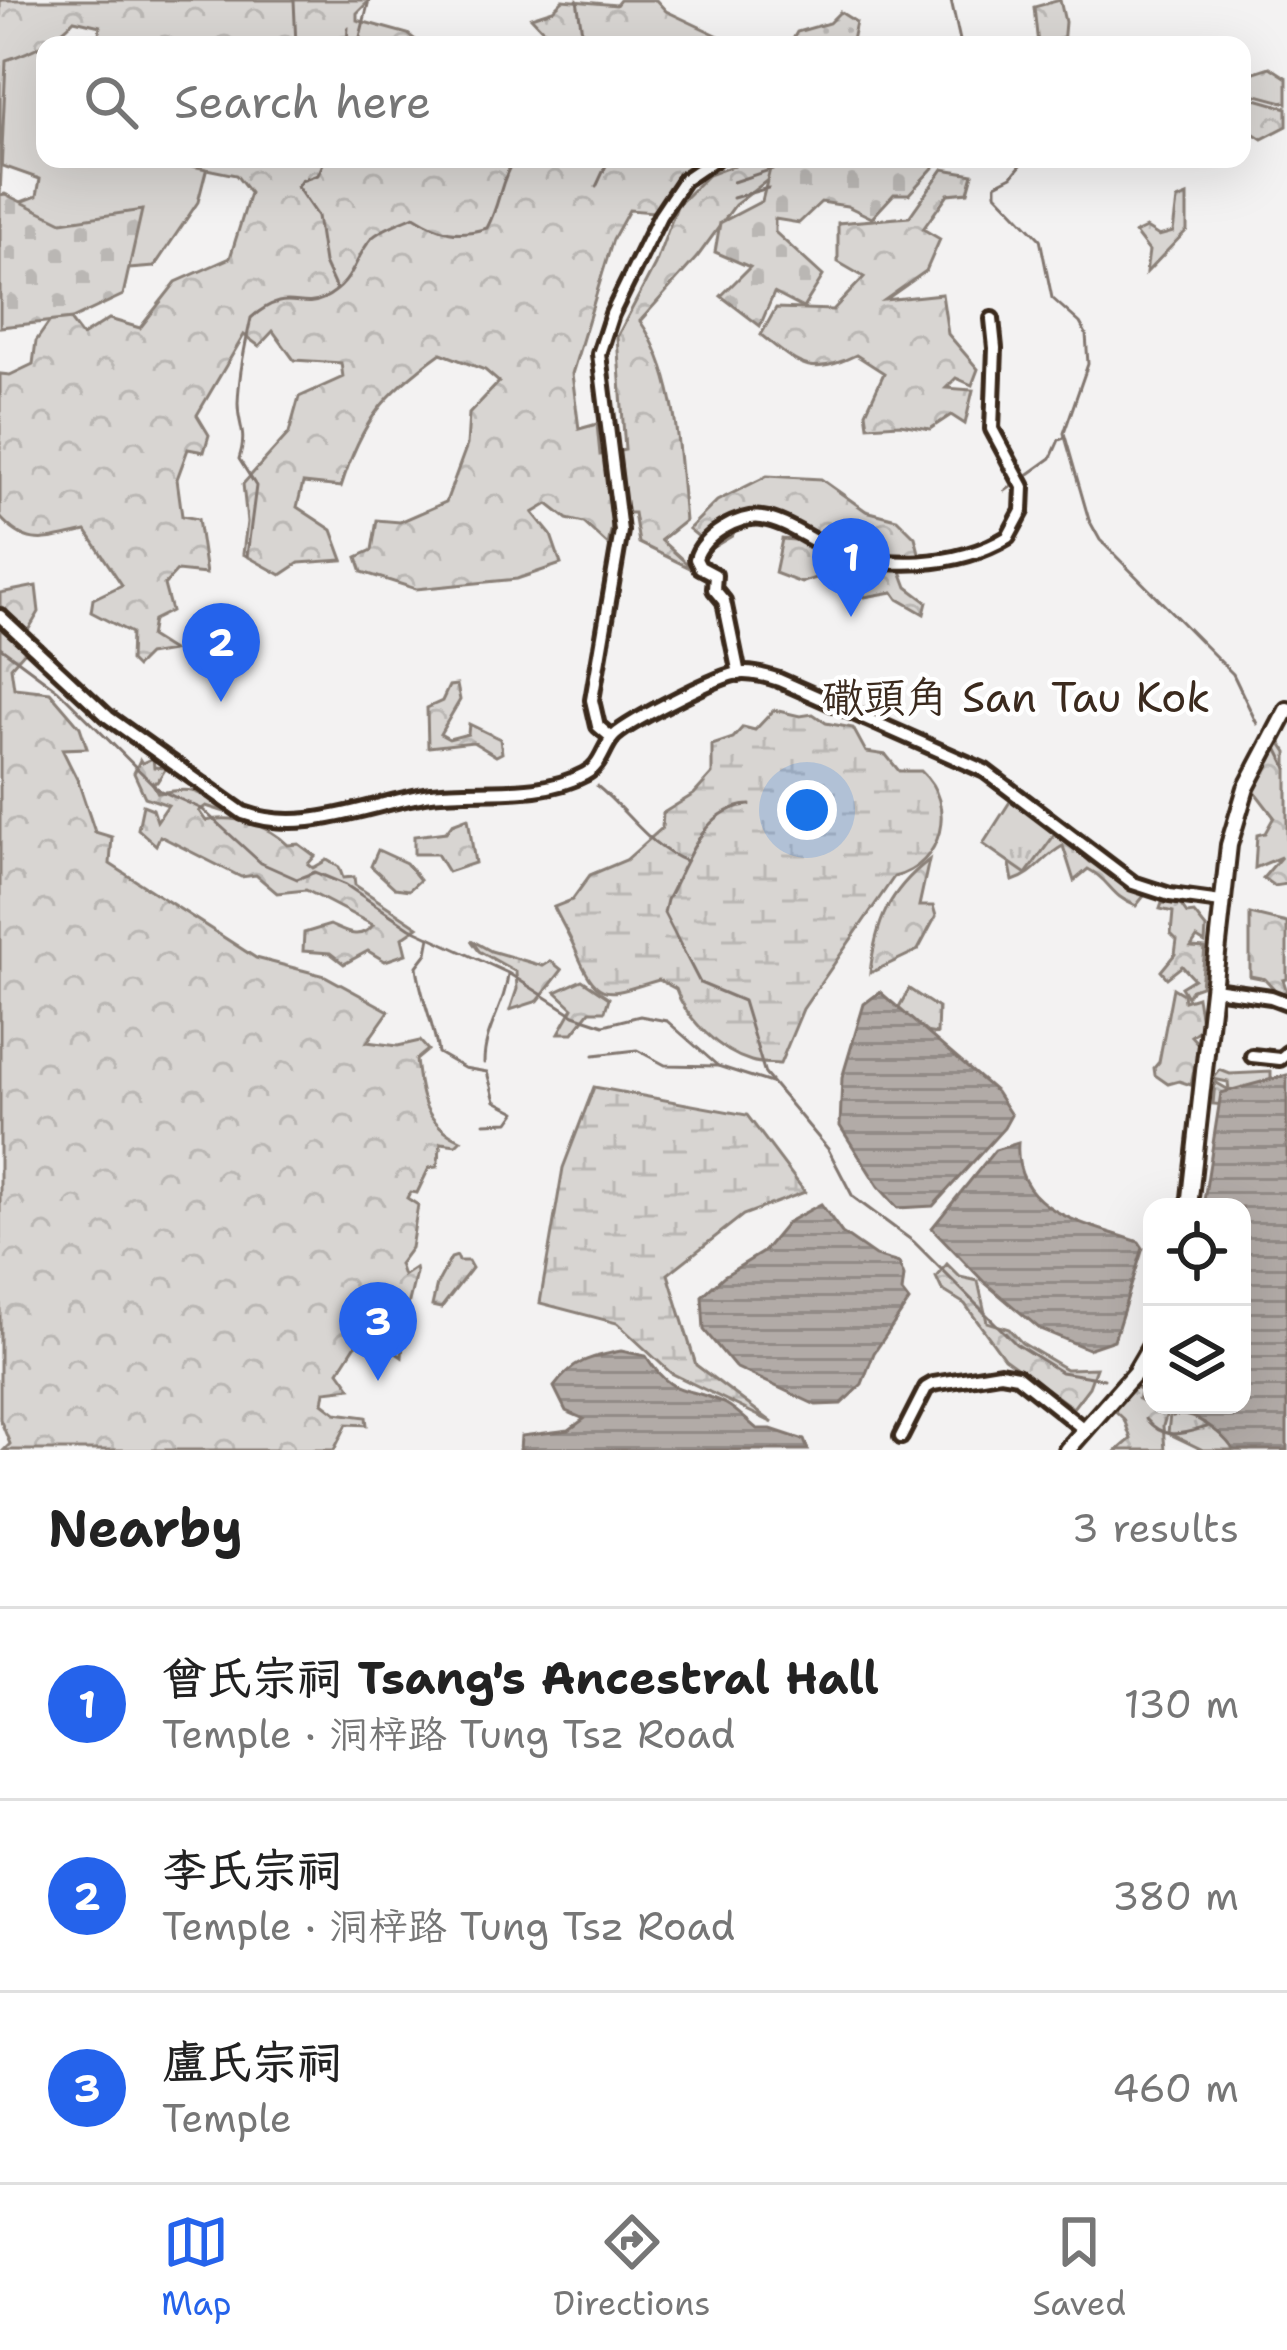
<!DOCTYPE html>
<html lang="en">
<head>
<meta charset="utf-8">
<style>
	:root { --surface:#fff; --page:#f2f2f2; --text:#222; --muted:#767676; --line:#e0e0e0; --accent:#2563eb }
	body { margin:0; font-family:"Shantell Sans","LXGW WenKai TC",sans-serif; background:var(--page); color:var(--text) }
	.controls { position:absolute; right:36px; bottom:36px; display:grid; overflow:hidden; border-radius:24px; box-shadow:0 12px 48px #0002 }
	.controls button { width:108px; height:108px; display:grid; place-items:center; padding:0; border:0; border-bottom:3px solid var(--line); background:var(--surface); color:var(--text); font:60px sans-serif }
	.you { position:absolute; left:807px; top:810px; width:42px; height:42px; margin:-30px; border:9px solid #fff; border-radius:50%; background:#1a73e8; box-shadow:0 0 0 18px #1a73e833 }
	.badge { display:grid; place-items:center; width:78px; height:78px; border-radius:50%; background:var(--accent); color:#fff; font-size:39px; font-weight:700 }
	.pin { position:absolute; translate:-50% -99px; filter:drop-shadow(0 3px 6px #0008) }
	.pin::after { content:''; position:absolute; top:63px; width:42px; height:36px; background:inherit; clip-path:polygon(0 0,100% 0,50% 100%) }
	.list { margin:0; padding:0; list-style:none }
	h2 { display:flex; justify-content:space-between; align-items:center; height:156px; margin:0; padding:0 48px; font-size:51px }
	h2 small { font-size:39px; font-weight:400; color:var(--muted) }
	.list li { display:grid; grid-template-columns:78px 1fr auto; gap:36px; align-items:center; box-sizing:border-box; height:192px; padding:0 48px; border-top:3px solid var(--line) }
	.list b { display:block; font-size:45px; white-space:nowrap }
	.list p { margin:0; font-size:39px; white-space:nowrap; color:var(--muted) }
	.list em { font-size:39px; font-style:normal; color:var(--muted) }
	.icon { flex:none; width:66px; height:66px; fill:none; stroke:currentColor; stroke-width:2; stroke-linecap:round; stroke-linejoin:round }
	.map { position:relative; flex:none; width:1287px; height:1450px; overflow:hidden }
	.search { position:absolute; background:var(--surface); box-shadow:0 12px 48px #0002; left:36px; right:36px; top:36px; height:132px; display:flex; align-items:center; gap:30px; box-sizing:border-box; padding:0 42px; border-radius:24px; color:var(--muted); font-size:45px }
	.sheet { height:732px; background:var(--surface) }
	nav { display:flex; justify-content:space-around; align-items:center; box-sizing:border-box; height:168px; border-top:3px solid var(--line); background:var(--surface); font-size:33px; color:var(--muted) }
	nav a { display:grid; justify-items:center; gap:6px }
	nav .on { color:var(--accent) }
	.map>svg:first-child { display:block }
	.grass { fill:#d8d5d2; stroke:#8a8078; stroke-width:3 }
	.forest { fill:url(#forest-crowns); stroke:#8a8078; stroke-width:3 }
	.wetland { fill:url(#wetland-marsh); stroke:#8a8078; stroke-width:3 }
	.cemetery { fill:url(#cemetery-stones); stroke:#8a8078; stroke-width:3 }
	.park { fill:url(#park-tufts); stroke:#8a8078; stroke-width:3 }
	.garden { fill:url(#garden-dots); stroke:#8a8078; stroke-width:3 }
	.water { fill:url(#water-rules); stroke:#827770; stroke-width:3 }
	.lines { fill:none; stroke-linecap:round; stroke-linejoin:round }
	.stream { stroke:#827770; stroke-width:3 }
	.street-casing { stroke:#3b2a1e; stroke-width:20 }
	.secondary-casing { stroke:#3b2a1e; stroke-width:22 }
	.street { stroke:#fff; stroke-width:10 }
	.secondary { stroke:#fff; stroke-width:14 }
	.labels { text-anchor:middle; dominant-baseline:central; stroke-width:9; stroke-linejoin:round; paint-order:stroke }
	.quarter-label { font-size:42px; fill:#3b2a1e; stroke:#fff }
</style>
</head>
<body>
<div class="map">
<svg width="1287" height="1450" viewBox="0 0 1287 1450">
	<defs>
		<pattern id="forest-crowns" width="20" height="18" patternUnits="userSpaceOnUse" patternTransform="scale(3)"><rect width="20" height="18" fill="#d8d5d2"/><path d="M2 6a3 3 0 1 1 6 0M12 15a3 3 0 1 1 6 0" fill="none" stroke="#bab7b4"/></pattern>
		<pattern id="wetland-marsh" width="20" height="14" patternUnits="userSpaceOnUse" patternTransform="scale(3)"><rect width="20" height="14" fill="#d8d5d2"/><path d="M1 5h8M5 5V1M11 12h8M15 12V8" fill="none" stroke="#bab7b4"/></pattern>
		<pattern id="cemetery-stones" width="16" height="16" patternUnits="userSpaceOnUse" patternTransform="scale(3)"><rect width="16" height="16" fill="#d8d5d2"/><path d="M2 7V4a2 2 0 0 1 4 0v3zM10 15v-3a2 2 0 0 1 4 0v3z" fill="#bab7b4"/></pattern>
		<pattern id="park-tufts" width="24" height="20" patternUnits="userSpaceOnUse" patternTransform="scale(3)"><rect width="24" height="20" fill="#d8d5d2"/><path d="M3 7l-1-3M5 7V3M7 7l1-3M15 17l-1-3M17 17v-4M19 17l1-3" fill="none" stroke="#bab7b4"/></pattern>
		<pattern id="garden-dots" width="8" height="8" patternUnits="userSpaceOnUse" patternTransform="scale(3)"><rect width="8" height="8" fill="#d8d5d2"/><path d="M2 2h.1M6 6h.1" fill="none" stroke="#bab7b4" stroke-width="1.8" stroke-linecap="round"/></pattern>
		<pattern id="water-rules" width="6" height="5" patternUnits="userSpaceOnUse" patternTransform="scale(3)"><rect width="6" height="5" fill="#b2aba7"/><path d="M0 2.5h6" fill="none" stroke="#928b87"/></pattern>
	</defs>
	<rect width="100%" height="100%" fill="#f3f2f2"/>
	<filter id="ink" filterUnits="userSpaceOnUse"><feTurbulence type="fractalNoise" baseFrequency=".00833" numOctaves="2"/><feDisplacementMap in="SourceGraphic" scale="24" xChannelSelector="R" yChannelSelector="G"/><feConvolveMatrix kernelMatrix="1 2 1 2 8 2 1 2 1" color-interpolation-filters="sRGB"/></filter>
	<g filter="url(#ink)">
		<path class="grass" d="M 0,45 L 46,45 L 45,159 L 209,159 L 198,202 L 154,267 L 78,273 L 0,210 L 37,196 L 40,179 L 0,165 Z"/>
		<g class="forest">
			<path d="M 0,0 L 370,0 L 357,13 L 357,20 L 408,34 L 422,45 L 102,45 L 98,41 L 100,26 L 74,20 C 55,40 32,52 6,60 L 0,196 Z"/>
			<path d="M 563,0 L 616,5 L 620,0 L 656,0 L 666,11 L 738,45 L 599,45 L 598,40 L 547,34 L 531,17 L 553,10 Z"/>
			<path d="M 1060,0 L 1065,22 L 1063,45 L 1038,45 L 1034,7 Z"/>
			<path d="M 1270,67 L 1287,78 L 1287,103 L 1242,91 L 1242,76 Z"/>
			<path d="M 1242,95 L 1287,108 L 1287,126 L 1262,139 L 1242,126 Z"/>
			<path d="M 187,159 L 697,159 L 654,212 L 629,210 L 613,239 L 572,374 L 579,429 L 597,424 L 600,455 L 625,450 L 617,337 L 655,265 L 677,206 L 708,175 L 751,159 L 795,159 L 735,205 L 698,256 L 640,321 C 678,375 679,456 685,521 L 661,540 L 694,570 L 639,543 L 634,513 L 615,513 L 608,545 L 584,523 L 567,519 L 548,504 L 533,513 L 551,535 L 561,564 L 517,579 L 416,589 L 362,572 L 357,557 L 372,550 L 377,520 L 400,522 L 446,502 L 467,445 L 469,414 L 499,382 L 485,370 L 441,353 C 384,394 362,420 341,487 L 303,483 L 297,507 L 332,530 L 343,560 L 299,563 L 281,575 L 243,554 L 247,522 L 243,484 L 289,433 L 299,397 L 343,377 L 341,363 L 294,360 L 273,331 L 259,346 L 244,335 L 197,415 L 209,435 L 204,452 L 188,449 L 177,479 L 182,516 L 198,519 L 206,574 L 177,571 L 164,585 L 171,611 L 153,620 L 150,637 L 172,651 L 148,655 L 136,667 L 130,661 L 131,633 L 91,612 L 93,599 L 122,585 L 86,531 C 47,539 29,550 0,517 L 0,374 L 10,375 L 33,364 L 36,341 L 60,307 L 82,336 L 109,319 L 140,328 L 176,282 L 230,258 L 250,193 L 236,175 L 187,165 Z"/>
			<path d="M 943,169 L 973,174 L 968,192 L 948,194 L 923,229 L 940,239 L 926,271 L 885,300 L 942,294 L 948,334 L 978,369 L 972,385 L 956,378 L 946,388 L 973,390 L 965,424 L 951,415 L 930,429 L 900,424 L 868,426 L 866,412 L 884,373 L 856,355 C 809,378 799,365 761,335 L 776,308 L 833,310 L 864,277 L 838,262 L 838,223 L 909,217 Z"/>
			<path d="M 1187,196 L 1187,230 L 1146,273 L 1149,251 L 1135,233 L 1146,228 L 1159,236 L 1173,232 L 1177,200 Z"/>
			<path d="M 767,476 L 821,479 L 866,511 L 897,519 L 915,537 L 921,560 L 901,571 L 907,587 L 927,602 L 924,614 L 898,599 L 893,592 L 865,597 C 840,576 831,571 801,583 L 775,573 L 782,539 L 794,540 L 806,527 L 746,511 L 732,536 L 712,548 L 689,529 L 717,501 Z"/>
			<path d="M 36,586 L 39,612 L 27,632 L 13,618 L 3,631 L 26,650 L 11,667 L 14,688 L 50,692 L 80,727 L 87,748 L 62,749 L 78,781 L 95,832 L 112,837 L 110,864 L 256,958 L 325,976 L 389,1011 L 367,1042 L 398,1046 L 420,1041 L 428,1050 L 416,1060 C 420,1097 425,1124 461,1140 L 456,1145 L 441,1143 L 437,1167 L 429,1168 L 417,1193 L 410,1192 L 407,1198 L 418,1205 L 411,1248 L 399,1264 L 403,1276 L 415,1268 L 416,1273 L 405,1318 L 402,1357 L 374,1338 L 360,1338 L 339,1371 L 351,1388 L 325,1391 L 323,1403 L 336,1413 L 366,1417 L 367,1425 L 347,1424 L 334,1450 L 4,1450 L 10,1444 L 0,1419 L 0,615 L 6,610 L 0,606 L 0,593 Z"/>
			<path d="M 457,685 L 460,700 L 440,734 L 449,739 L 468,734 L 469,724 L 500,739 L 502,753 L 496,756 L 473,742 L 428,747 L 427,708 L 442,701 L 449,686 Z"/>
			<path d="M 1277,737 L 1287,752 L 1287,884 L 1274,886 L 1263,878 L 1281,857 L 1255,868 L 1257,835 L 1265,833 L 1274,817 L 1251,787 Z"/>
			<path d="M 153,758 L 154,767 L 166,768 L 157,782 L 152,782 L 158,793 C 193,788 196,788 225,812 L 206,806 L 199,811 L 206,821 C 234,814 268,825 288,845 L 299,844 L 315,856 L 308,864 L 313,868 L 327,860 L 339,867 L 343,878 L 354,877 L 355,885 L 418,927 L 402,938 L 406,954 L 385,961 L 368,951 L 344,964 L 330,953 L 303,951 L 304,933 L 330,925 C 346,932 360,941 373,925 L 306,890 L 277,893 L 256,875 L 241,877 L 160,836 L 156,845 L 138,829 L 143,805 L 153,809 L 157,821 L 168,805 L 145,797 L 134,773 L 140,760 L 142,763 Z"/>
			<path d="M 468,818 L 475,863 L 448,872 L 437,854 L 414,854 L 414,836 L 446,832 L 452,824 Z"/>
			<path d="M 1050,831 L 1067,837 L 1090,862 L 1139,879 L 1144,896 L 1136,906 C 1110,896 1110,880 1088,869 L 1074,881 L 1063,846 C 1042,857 1036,874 1013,881 L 1009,859 Z"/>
			<path d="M 378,850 L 406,863 L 420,880 L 409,890 L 395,888 L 371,866 Z"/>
			<path d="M 929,860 L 919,906 L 933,906 L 936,916 L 918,950 L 870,973 C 876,922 888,892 929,860 Z"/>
			<path d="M 1162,903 L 1180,904 L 1187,914 L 1194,913 L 1206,928 L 1205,943 L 1197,938 L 1191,947 L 1205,948 L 1201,986 L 1192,989 L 1187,997 L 1181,987 L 1194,979 L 1182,966 L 1167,978 L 1161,971 L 1175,954 L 1177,940 L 1171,934 L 1173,912 L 1160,909 Z"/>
			<path d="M 1250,914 L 1287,923 L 1287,979 L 1283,980 L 1287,991 L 1279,994 L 1265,979 L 1250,976 Z"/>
			<path d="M 471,940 L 491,951 L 543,966 L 551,961 L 562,970 L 538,1001 L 510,1010 L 517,989 L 516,972 L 479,951 Z"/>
			<path d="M 582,980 L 609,998 L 605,1011 L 590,1011 L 573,1033 L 559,1033 L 573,1008 L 556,992 Z"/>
			<path d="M 1173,988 L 1183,994 L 1184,1001 L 1197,997 L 1202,1028 L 1191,1036 L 1199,1045 L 1191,1085 L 1179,1081 L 1168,1084 L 1155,1075 L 1154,1068 L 1159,1062 Z"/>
			<path d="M 909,989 L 938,1008 L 937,1034 L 913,1030 L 894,1016 Z"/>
			<path d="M 1220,1070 L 1230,1074 L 1271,1072 L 1271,1083 L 1225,1105 L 1213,1104 L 1215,1082 L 1229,1090 L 1228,1082 L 1213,1079 Z"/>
			<path d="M 457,1256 L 459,1261 L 468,1261 L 472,1268 L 441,1308 L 432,1306 L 437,1284 L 451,1258 Z"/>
			<path d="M 947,1264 L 960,1277 L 978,1281 L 987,1322 L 1009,1329 L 1022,1343 L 1066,1369 L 1096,1368 L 1089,1387 L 1073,1408 L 1004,1358 L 965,1304 L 942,1290 L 936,1277 Z"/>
			<path d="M 1124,1382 L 1141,1389 L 1138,1399 L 1167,1413 L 1163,1426 L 1165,1450 L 1118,1450 L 1131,1439 L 1124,1419 L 1110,1406 Z"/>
		</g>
		<g class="wetland">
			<path d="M 774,710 L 800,716 L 813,714 L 826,723 L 853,728 L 866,752 L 886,755 L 899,771 L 921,771 C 957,804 943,865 894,877 L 803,1009 L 780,1064 C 771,1063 759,1064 751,1061 C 720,1052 685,1018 676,989 L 659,980 C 608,994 599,1006 576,951 C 570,936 561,922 554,907 L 572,900 L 590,875 L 626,860 L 662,828 L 663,813 L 694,794 L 712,774 L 712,745 L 733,738 L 743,727 L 755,730 Z"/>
			<path d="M 594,1087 L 747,1115 L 805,1192 L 743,1215 L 668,1274 L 696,1365 L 773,1423 L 671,1373 L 617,1323 L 540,1303 L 563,1168 Z"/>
		</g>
		<g class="cemetery">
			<path d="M 787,159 L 941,159 L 909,194 L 894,194 L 872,218 L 847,206 L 821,202 L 799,223 L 775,219 L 775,232 L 823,276 L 803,308 L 774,293 L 760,326 L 721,296 L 750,267 L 715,252 L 720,223 L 762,201 L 770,169 Z"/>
			<path d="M 5,194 L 62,222 L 142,210 L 123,295 L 72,319 L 0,327 L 0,195 Z"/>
		</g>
		<g class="park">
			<path d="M 1013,797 L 1056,833 L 1026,874 L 983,844 Z"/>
			<path d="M 1171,1405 L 1177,1405 L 1245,1450 L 1203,1450 L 1168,1433 Z"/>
		</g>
		<path class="garden" d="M 840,12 L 856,22 L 851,45 L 793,39 L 797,32 L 829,23 Z"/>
		<g class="water">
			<path d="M 880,992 L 996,1092 L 1011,1115 L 1004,1128 L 933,1206 L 898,1208 L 878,1186 L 840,1126 L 842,1078 L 864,1004 Z"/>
			<path d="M 1287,1075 L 1287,1450 L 1234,1450 C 1219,1430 1193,1410 1173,1416 L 1171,1405 L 1242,1405 L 1242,1207 L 1203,1207 L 1221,1093 Z"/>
			<path d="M 1018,1143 C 1013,1213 1088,1224 1139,1242 L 1143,1248 L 1114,1340 L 1088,1349 L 1040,1329 L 985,1283 L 932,1228 L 995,1150 Z"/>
			<path d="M 821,1204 L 842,1233 L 875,1256 L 899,1263 L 904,1276 L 902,1292 L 909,1301 L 874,1353 L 862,1384 L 841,1404 L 816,1405 L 735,1367 L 704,1330 L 702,1296 L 724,1276 L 763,1252 L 788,1222 Z"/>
			<path d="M 621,1351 L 646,1356 C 674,1400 686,1384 726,1404 C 737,1410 747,1421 757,1429 L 771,1429 L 804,1440 L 808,1450 L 520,1450 L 521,1436 L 569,1430 L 584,1419 L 566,1411 L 554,1387 C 573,1361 590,1357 621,1351 Z"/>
		</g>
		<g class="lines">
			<g class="stream">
				<path d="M 294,0 L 296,45"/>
				<path d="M 577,0 L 584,45"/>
				<path d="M 951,0 L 961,45"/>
				<path d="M 347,45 L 348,27"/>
				<path d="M 358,45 L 369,0"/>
				<path d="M 325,159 L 318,175 L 301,181 L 297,187 L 317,216 L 324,263 L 336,289"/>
				<path d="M 1026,159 L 1012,176 L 996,184 L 996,193 L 1040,239 L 1052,298 L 1080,323 L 1086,334 L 1088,364 L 1064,433 L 1089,520 L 1100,540 L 1233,674 L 1257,724"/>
				<path d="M 733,182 L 803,159"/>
				<path d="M 596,187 L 609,159"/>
				<path d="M 733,198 L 768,188"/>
				<path d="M 1005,491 L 1051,458 L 1059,440 L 1064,438"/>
				<path d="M 247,556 L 256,486 L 239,459 C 248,430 238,429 238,403 C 239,374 245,346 251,318 C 288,286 298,311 323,299 C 355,283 353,260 371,239 C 380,229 402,222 414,216 C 441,233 457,237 487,228 C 500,204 500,181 514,159"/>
				<path d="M 0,647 L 58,690 L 159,790 L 202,809 L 261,863 L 297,879 L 315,872 L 346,885 L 410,928 L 508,973 L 574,1015 L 604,1025 L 640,1016 L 667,1021 L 718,1066"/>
				<path d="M 1276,746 L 1287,768"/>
				<path d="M 597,786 C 628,811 648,846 686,861"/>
				<path d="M 750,805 C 702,807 687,864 667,900 L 664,913 L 700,983 L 743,1001 L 765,1074 L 828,1149 L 853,1197 L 914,1242 L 1016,1344 L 1061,1372 L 1104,1379"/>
				<path d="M 430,937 L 427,953 L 417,966 C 420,997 434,1023 438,1053 L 464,1068 L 487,1072 L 495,1101 L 516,1112 L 509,1122 L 484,1123"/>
				<path d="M 594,1055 L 637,1050 L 665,1065 L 718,1066 L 771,1083"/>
				<path d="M 484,1063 C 484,1029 505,1006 508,974"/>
				<path d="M 1146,1419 C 1164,1441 1182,1434 1207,1427"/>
			</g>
			<g class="street-casing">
				<g id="street">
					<path d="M 0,616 L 108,717 L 243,813 C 305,836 369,803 431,794 C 481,788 539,799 585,774 C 601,766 602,751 612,738 C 623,724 714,679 734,674 C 749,671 764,675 779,680 L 985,771 L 1133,883 L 1170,895 L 1221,902"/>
					<path d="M 739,674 L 724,601 L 714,589 L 715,575 L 700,567 L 696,559 C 701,537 739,514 762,518 C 786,521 807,539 829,548 C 883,571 959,567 1008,537 L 1022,511 L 1023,487 L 992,429 L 995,348 L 992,319"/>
					<path d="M 612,738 L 598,726 L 592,700 L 621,531 L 599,354 L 612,314 L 660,216 L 684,180 L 715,159"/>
					<path d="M 1214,989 L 1271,997 L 1287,1003"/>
					<path d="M 1252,1056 L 1280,1059 L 1287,1053"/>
					<path d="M 901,1437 L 926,1388 L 933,1384 L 1000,1373 L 1017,1376 L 1085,1430"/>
				</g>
			</g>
			<g class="secondary-casing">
				<g id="secondary">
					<path d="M 1189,1207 L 1229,845 L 1246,788 L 1287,710"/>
					<path d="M 1067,1450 L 1135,1373 L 1152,1344"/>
				</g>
			</g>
			<use href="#street" class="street"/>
			<use href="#secondary" class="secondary"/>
		</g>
	</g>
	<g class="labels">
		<g class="quarter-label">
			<text x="1016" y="697">䃟頭角 San Tau Kok</text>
		</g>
	</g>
</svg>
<div class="controls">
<button><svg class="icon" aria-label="locate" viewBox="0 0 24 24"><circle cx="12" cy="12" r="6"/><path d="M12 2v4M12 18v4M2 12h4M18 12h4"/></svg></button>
<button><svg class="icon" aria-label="layers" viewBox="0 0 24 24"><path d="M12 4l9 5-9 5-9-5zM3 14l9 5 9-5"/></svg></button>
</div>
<div class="you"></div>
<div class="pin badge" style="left:851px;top:617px">1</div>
<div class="pin badge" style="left:221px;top:702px">2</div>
<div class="pin badge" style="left:378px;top:1381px">3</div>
<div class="search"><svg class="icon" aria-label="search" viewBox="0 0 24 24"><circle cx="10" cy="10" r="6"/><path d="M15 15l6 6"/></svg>Search here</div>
</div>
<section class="sheet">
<h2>Nearby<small>3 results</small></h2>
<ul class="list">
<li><span class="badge">1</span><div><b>曾氏宗祠 Tsang's Ancestral Hall</b><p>Temple · 洞梓路 Tung Tsz Road</p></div><em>130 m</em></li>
<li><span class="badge">2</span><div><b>李氏宗祠</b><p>Temple · 洞梓路 Tung Tsz Road</p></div><em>380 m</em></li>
<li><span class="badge">3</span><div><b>盧氏宗祠</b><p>Temple</p></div><em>460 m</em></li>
</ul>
</section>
<nav>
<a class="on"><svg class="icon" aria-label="map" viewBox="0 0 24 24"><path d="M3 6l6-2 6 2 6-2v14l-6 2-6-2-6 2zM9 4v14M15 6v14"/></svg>Map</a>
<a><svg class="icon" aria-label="directions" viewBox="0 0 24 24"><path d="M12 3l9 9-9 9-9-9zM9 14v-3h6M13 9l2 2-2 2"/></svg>Directions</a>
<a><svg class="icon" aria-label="saved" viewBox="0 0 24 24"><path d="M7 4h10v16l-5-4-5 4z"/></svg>Saved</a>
</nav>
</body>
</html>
